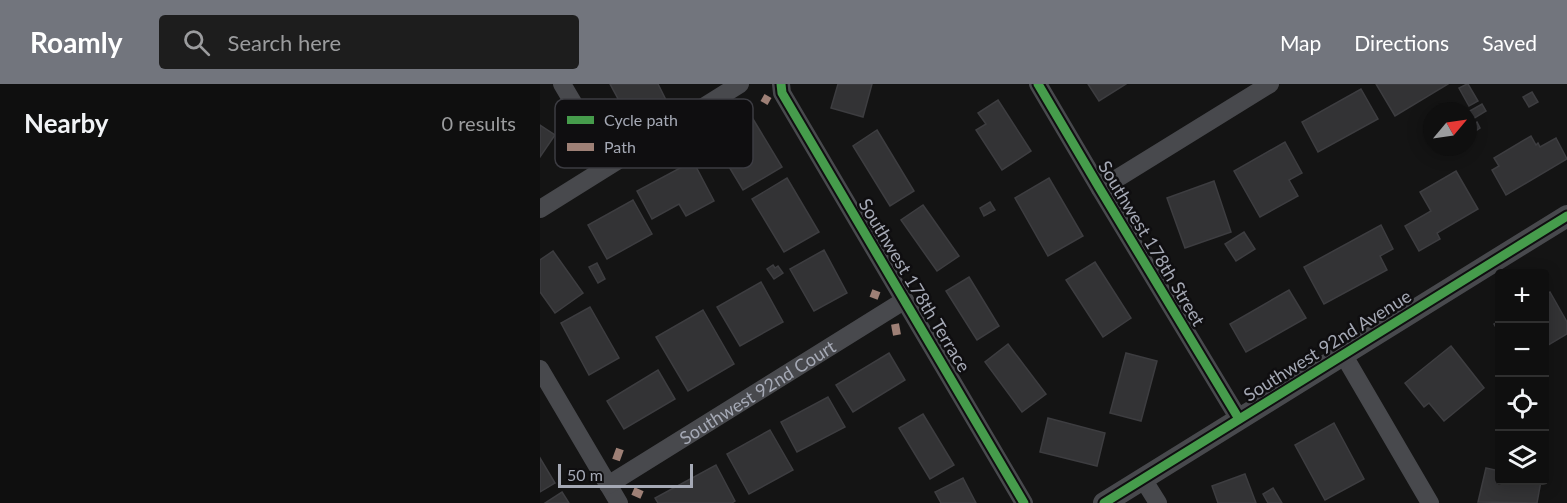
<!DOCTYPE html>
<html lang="en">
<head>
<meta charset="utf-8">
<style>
	:root { --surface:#0f0f0f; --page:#1d1d1d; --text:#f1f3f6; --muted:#9b9c9e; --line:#2f2f2f; --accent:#72757d }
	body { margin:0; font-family:Lato,sans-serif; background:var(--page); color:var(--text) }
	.controls { position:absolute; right:18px; bottom:18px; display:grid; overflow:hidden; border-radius:6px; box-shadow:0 3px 15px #0003 }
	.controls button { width:54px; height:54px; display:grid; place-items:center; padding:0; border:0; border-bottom:2px solid var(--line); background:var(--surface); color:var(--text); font:30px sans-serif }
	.compass { position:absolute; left:883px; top:18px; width:54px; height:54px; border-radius:50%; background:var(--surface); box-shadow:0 3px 15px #0003; rotate:61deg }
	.scale { position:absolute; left:18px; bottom:15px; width:135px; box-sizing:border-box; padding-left:6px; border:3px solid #a5a9b5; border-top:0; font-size:16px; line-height:21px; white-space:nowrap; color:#a5a9b5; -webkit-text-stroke:4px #0f0e10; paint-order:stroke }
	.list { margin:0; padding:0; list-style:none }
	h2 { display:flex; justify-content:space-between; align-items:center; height:78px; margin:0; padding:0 24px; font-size:26px }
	h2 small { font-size:20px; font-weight:400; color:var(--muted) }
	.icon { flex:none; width:33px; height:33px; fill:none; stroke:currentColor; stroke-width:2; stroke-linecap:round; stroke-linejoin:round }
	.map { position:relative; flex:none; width:1027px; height:419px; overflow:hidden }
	header { display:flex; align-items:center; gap:36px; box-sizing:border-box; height:84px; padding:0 30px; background:var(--accent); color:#fff }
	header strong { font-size:28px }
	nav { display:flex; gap:33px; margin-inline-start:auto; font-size:21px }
	.search { width:420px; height:54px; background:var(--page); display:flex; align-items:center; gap:15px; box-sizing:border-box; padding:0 21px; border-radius:6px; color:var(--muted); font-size:22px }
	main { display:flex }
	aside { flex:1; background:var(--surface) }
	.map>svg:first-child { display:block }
	.building { fill:#333335; stroke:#3d3d40; stroke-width:1.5 }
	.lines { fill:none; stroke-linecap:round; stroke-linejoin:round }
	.minor { stroke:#48494d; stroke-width:18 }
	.tertiary { stroke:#48494d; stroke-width:22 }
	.quiet { stroke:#9e8076; stroke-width:8; stroke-dasharray:15 8; stroke-linecap:butt }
	.cycleway-casing { stroke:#0f0e10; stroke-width:13 }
	.cycleway { stroke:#469c4c; stroke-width:9 }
	.labels { text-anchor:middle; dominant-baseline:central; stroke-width:5; stroke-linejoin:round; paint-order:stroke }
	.street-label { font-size:18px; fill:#a5a9b5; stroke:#0f0e10 }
	.key { fill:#0f0e10; stroke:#3c3c42; stroke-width:1.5 }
	.key-label { font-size:16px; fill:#a5a9b5 }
</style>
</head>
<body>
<header>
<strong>Roamly</strong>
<div class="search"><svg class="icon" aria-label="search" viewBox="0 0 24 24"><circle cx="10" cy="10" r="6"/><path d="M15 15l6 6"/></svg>Search here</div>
<nav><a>Map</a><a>Directions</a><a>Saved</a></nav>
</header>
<main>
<aside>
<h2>Nearby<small>0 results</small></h2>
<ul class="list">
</ul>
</aside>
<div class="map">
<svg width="1027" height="419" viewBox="0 0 1027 419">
	<rect width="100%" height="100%" fill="#141414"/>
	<g class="building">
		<path d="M 70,0 L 118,0 L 126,16 L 89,35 Z"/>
		<path d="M 298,0 L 332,0 L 323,33 L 291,24 Z"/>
		<path d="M 548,0 L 586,0 L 559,17 Z"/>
		<path d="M 836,0 L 908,0 L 855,32 Z"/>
		<path d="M 927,0 L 928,0 L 938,17 L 929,22 L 919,4 Z"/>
		<path d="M 821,5 L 838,35 L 778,68 L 762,38 Z"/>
		<path d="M 992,8 L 998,18 L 989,23 L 983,13 Z"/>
		<path d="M 458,16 L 491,67 L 462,86 L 436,46 L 446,40 L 438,29 Z"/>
		<path d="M 942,20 L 946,27 L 928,38 L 928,28 Z"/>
		<path d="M 213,35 L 242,83 L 203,106 L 174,58 Z"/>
		<path d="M 937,38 L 940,44 L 928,52 L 928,44 Z"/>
		<path d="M 0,41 L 15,51 L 0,73 Z"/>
		<path d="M 337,46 L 374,107 L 350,122 L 313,62 Z"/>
		<path d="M 991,52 L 996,61 L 998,59 L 1000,63 L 1016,54 L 1027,75 L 966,111 L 952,86 L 959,82 L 954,74 Z"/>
		<path d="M 745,58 L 762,89 L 749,96 L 758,112 L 720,133 L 694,87 Z"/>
		<path d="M 153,77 L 174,117 L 146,132 L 139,120 L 112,135 L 97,107 Z"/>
		<path d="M 916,87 L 938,125 L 897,149 L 900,155 L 879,167 L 865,142 L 891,127 L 880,108 Z"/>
		<path d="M 247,94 L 279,148 L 244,168 L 212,115 Z"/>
		<path d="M 509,94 L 543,152 L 508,172 L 475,114 Z"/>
		<path d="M 674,97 L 691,148 L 645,164 L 627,114 Z"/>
		<path d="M 93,116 L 112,150 L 67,175 L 48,141 Z"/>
		<path d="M 450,118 L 455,126 L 444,132 L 440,124 Z"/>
		<path d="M 383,121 L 419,172 L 397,187 L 361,136 Z"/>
		<path d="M 841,141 L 853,165 L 840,172 L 847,186 L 784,220 L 764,183 Z"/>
		<path d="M 704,148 L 715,165 L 696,177 L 685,160 Z"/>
		<path d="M 284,166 L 307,209 L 274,227 L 250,185 Z"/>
		<path d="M 13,167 L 43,209 L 15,229 L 0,208 L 0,176 Z"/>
		<path d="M 555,178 L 591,234 L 563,253 L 526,196 Z"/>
		<path d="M 57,179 L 65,195 L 58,199 L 49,183 Z"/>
		<path d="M 233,181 L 235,184 L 238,182 L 243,189 L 234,195 L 227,185 Z"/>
		<path d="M 429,193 L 459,242 L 437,256 L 406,207 Z"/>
		<path d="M 221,198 L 243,238 L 200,262 L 177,223 Z"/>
		<path d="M 749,206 L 766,234 L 706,268 L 690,240 Z"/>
		<path d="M 1010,208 L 1027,238 L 1027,250 L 1005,263 L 1005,211 Z"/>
		<path d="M 50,223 L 79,274 L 49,291 L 21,239 Z"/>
		<path d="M 163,226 L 194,280 L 148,307 L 116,253 Z"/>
		<path d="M 960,237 L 960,250 L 954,240 Z"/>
		<path d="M 468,260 L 506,310 L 482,328 L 445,278 Z"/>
		<path d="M 911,262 L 944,304 L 904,337 L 889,319 L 884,323 L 865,299 Z"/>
		<path d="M 349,269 L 365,296 L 313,328 L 296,301 Z"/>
		<path d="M 586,269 L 617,277 L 601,337 L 570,329 Z"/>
		<path d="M 118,286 L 135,315 L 84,345 L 67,317 Z"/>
		<path d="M 288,313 L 305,343 L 257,368 L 241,338 Z"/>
		<path d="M 383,330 L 414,381 L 390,395 L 359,344 Z"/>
		<path d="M 508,334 L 565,349 L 557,382 L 500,368 Z"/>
		<path d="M 794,339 L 824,395 L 785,416 L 755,361 Z"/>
		<path d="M 230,346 L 253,386 L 209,410 L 187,370 Z"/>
		<path d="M 0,374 L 15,399 L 0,408 Z"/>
		<path d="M 176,381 L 195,417 L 192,419 L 118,419 L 115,414 Z"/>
		<path d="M 946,384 L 960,387 L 960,396 L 1001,397 L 997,419 L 938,418 Z"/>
		<path d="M 705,390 L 716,419 L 678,419 L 672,402 Z"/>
		<path d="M 423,394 L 436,419 L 401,419 L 395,408 Z"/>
		<path d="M 733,404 L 742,419 L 728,419 L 723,410 Z"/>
		<path d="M 22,408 L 29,419 L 5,419 Z"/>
	</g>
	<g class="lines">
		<g class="minor">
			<path d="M 22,0 L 70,81"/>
			<path d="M 241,0 L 242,9 L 484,419"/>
			<path d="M 498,0 L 560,105 L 699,335"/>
			<path d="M 560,105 L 730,0"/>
			<path d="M 0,125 L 200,0"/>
			<path d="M 803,270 L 890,419"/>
			<path d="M 0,285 L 79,419"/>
			<path d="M 603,395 L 618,419"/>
			<path id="s1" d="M 68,401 L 365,216"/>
		</g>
		<path class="tertiary" d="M 564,419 L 1027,132"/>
		<g class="quiet">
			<path d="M 224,19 L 228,12"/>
			<path d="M 76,56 L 81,48"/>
			<path d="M 36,71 L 46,73"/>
			<path d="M 331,209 L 339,212"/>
			<path d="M 355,240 L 357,251"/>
			<path d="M 76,376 L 80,365"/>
			<path d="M 93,407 L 102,411"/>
		</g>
		<g class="cycleway-casing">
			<g id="cycleway">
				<path d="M 241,0 L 242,9 L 484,419"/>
				<path d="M 498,0 L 560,105 L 699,335"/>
				<path d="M 564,419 L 1027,132"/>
			</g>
		</g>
		<use href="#cycleway" class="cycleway"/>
	</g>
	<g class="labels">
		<g class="street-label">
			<text transform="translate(612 159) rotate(59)">Southwest 178th Street</text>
			<text transform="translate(375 201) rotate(59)">Southwest 178th Terrace</text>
			<text transform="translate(787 261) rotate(-32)">Southwest 92nd Avenue</text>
			<text stroke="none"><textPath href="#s1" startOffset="176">Southwest 92nd Court</textPath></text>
		</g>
	</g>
	<rect x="15" y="15" width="198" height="69" rx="9" class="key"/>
	<rect x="27" y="32" width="27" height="8" fill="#469c4c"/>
	<rect x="27" y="59" width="27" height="8" fill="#9e8076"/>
	<g class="key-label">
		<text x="64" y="42">Cycle path</text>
		<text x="64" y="69">Path</text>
	</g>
</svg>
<div class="controls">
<button>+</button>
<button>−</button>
<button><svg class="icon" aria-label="locate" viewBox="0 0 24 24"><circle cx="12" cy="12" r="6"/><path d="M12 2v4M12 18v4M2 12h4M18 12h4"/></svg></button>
<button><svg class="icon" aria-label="layers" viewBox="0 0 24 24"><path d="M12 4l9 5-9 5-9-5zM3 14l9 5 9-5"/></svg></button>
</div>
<svg class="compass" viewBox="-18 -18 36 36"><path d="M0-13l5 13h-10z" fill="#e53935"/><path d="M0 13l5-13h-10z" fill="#9b9c9e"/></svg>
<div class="scale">50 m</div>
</div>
</main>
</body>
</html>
